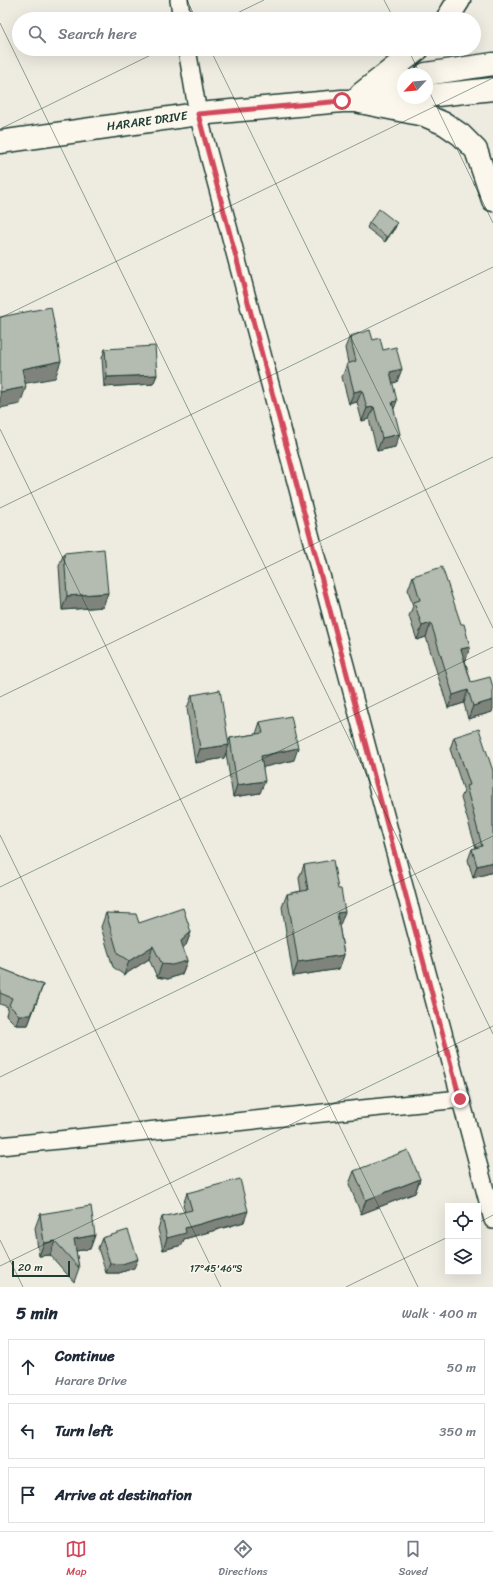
<!DOCTYPE html>
<html lang="en">
<head>
<meta charset="utf-8">
<style>
	:root { --surface:#fff; --page:#f6f6f7; --text:#1f2937; --muted:#747a83; --line:#e0e1e3; --accent:#d1495b }
	body { margin:0; font-family:Sriracha,sans-serif; background:var(--page); color:var(--text) }
	.controls { position:absolute; right:12px; bottom:12px; display:grid; overflow:hidden; border-radius:0px; box-shadow:0 4px 16px #0002 }
	.controls button { width:36px; height:36px; display:grid; place-items:center; padding:0; border:0; border-bottom:1px solid var(--line); background:var(--surface); color:var(--text); font:20px sans-serif }
	.compass { position:absolute; left:397px; top:68px; width:36px; height:36px; border-radius:50%; background:var(--surface); box-shadow:0 4px 16px #0002; rotate:244deg }
	.scale { position:absolute; left:12px; bottom:10px; width:58px; box-sizing:border-box; padding-left:4px; border:2px solid #1f3d34; border-top:0; font-size:11px; line-height:14px; white-space:nowrap; color:#1f3d34; -webkit-text-stroke:3px #fbf7ec; paint-order:stroke }
	.stop { position:absolute; width:12px; height:12px; margin:-9px; border:3px solid #d1495b; border-radius:50%; background:#fff }
	.stop.end { background:#d1495b; border-color:#fff; box-shadow:0 1px 4px #0008 }
	.list { margin:0; padding:0; list-style:none }
	h2 { display:flex; justify-content:space-between; align-items:center; height:52px; margin:0; padding:0 16px; font-size:17px }
	h2 small { font-size:13px; font-weight:400; color:var(--muted) }
	.list li { display:grid; grid-template-columns:26px 1fr auto; gap:12px; align-items:center; box-sizing:border-box; height:56px; margin:0 8px 8px; padding:0 8px; border:1px solid var(--line); border-radius:0px }
	.list b { display:block; font-size:15px; white-space:nowrap }
	.list p { margin:0; font-size:13px; white-space:nowrap; color:var(--muted) }
	.list em { font-size:13px; font-style:normal; color:var(--muted) }
	.icon { flex:none; width:22px; height:22px; fill:none; stroke:currentColor; stroke-width:2; stroke-linecap:round; stroke-linejoin:round }
	.map { position:relative; flex:none; width:493px; height:1287px; overflow:hidden }
	.search { position:absolute; background:var(--surface); box-shadow:0 4px 16px #0002; left:12px; right:12px; top:12px; height:44px; display:flex; align-items:center; gap:10px; box-sizing:border-box; padding:0 14px; border-radius:22px; color:var(--muted); font-size:15px }
	.sheet { height:244px; background:var(--surface) }
	nav { display:flex; justify-content:space-around; align-items:center; box-sizing:border-box; height:56px; border-top:1px solid var(--line); background:var(--surface); font-size:11px; color:var(--muted) }
	nav a { display:grid; justify-items:center; gap:2px }
	nav .on { color:var(--accent) }
	.map>svg:first-child { display:block }
	.lines { fill:none; stroke-linecap:round; stroke-linejoin:round }
	.minor-casing { stroke:#1f3d34; stroke-width:20 }
	.primary-casing { stroke:#1f3d34; stroke-width:25 }
	.trunk-casing { stroke:#1f3d34; stroke-width:25 }
	.minor { stroke:#fbf7ec; stroke-width:17 }
	.primary { stroke:#fbf7ec; stroke-width:22 }
	.trunk { stroke:#fbf7ec; stroke-width:22 }
	.wall { fill:#9ba197; stroke:#1f3d34 }
	.shaded-wall { fill:#7e837b; stroke:#1f3d34 }
	.building { fill:#b4bbb0; stroke:#1f3d34 }
	.route { stroke:#d1495b; stroke-width:5 }
	.ticks { fill:none; stroke:#1f3d34; stroke-width:1; stroke-opacity:0.45 }
	.labels { text-anchor:middle; dominant-baseline:central; stroke-width:3; stroke-linejoin:round; paint-order:stroke }
	.street-label { font-size:12px; fill:#1f3d34; stroke:#fbf7ec }
	.ticks-label { font-size:10px; text-anchor:middle; fill:#1f3d34; stroke:#fbf7ec; stroke-width:3; stroke-linejoin:round; paint-order:stroke }
</style>
</head>
<body>
<div class="map">
<svg width="493" height="1287" viewBox="0 0 493 1287">
	<rect width="100%" height="100%" fill="#eeece1"/>
	<filter id="ink" filterUnits="userSpaceOnUse"><feTurbulence type="fractalNoise" baseFrequency=".025" numOctaves="2"/><feDisplacementMap in="SourceGraphic" scale="8" xChannelSelector="R" yChannelSelector="G"/><feConvolveMatrix kernelMatrix="1 2 1 2 8 2 1 2 1" color-interpolation-filters="sRGB"/></filter>
	<g filter="url(#ink)">
		<g class="lines">
			<g class="minor-casing">
				<g id="minor">
					<path d="M 179,0 L 182,19"/>
					<path d="M 187,49 L 198,114 L 493,1220"/>
					<path d="M 0,1146 L 460,1099"/>
				</g>
			</g>
			<g class="primary-casing">
				<g id="primary">
					<path d="M 426,74 L 493,64"/>
					<path d="M 366,92 L 403,79"/>
					<path d="M 427,96 L 493,89"/>
					<path d="M 0,142 L 198,114 L 342,101 L 388,101 L 414,98"/>
				</g>
			</g>
			<g class="trunk-casing">
				<g id="trunk">
					<path d="M 447,19 L 459,0"/>
					<path d="M 361,94 L 418,49"/>
					<path d="M 360,102 L 424,115 L 445,124 L 461,135 L 476,150 L 493,200"/>
				</g>
			</g>
			<use href="#minor" class="minor"/>
			<use href="#primary" class="primary"/>
			<use href="#trunk" class="trunk"/>
		</g>
		<g class="wall">
			<path d="M 369,223 L 397,223 L 395,228 L 385,242 L 367,228 Z"/>
			<path d="M 350,336 L 373,340 L 383,350 L 397,382 L 392,383 L 395,447 L 377,451 L 369,419 L 362,421 L 357,402 L 349,404 L 342,377 L 347,364 L 348,363 L 345,348 Z"/>
			<path d="M 105,349 L 157,375 L 153,384 L 104,387 L 102,358 Z"/>
			<path d="M 64,553 L 103,607 L 62,610 L 59,566 Z"/>
			<path d="M 413,576 L 466,660 L 465,660 L 471,682 L 492,712 L 468,719 L 464,703 L 448,708 L 426,637 L 417,640 L 409,616 L 413,606 L 408,590 Z"/>
			<path d="M 192,695 L 228,743 L 230,738 L 256,734 L 260,722 L 294,760 L 263,767 L 260,793 L 233,797 L 226,753 L 224,758 L 195,763 L 187,708 Z"/>
			<path d="M 454,737 L 493,771 L 493,872 L 473,878 L 468,860 L 472,849 L 476,848 L 461,798 L 464,791 L 450,749 Z"/>
			<path d="M 304,865 L 340,925 L 339,925 L 344,955 L 339,969 L 293,976 L 282,907 L 287,894 L 301,891 L 299,878 Z"/>
			<path d="M 106,913 L 139,923 L 191,932 L 186,945 L 183,948 L 187,961 L 182,974 L 168,979 L 157,977 L 149,959 L 124,975 L 113,967 L 101,927 Z"/>
			<path d="M 0,968 L 43,985 L 28,1025 L 16,1025 L 6,1015 L 8,1007 L 0,1004 Z"/>
			<path d="M 354,1171 L 420,1179 L 415,1193 L 361,1214 L 349,1184 Z"/>
			<path d="M 187,1193 L 244,1222 L 184,1239 L 182,1245 L 163,1250 L 158,1229 L 162,1217 L 185,1212 L 183,1205 Z"/>
			<path d="M 40,1214 L 95,1235 L 90,1249 L 76,1251 L 79,1268 L 74,1282 L 50,1255 L 39,1256 L 35,1228 Z"/>
			<path d="M 102,1238 L 134,1268 L 119,1273 L 106,1273 L 98,1248 Z"/>
		</g>
		<g class="shaded-wall">
			<path d="M 397,223 L 395,228 L 385,242 L 387,237 Z"/>
			<path d="M 61,361 L 55,378 L 16,385 L 22,369 Z"/>
			<path d="M 402,369 L 397,382 L 385,385 L 390,372 Z"/>
			<path d="M 157,375 L 153,384 L 104,387 L 107,377 Z"/>
			<path d="M 26,387 L 20,404 L 0,408 L 0,392 Z"/>
			<path d="M 362,390 L 357,402 L 349,404 L 354,392 Z"/>
			<path d="M 397,401 L 392,414 L 392,402 Z"/>
			<path d="M 374,407 L 369,419 L 362,421 L 367,408 Z"/>
			<path d="M 400,434 L 395,447 L 377,451 L 382,438 Z"/>
			<path d="M 108,593 L 103,607 L 62,610 L 67,596 Z"/>
			<path d="M 431,623 L 426,637 L 417,640 L 422,626 Z"/>
			<path d="M 470,647 L 466,660 L 457,663 L 461,649 Z"/>
			<path d="M 468,690 L 464,703 L 448,708 L 453,695 Z"/>
			<path d="M 493,700 L 493,709 L 492,712 L 468,719 L 473,706 Z"/>
			<path d="M 229,745 L 224,758 L 195,763 L 200,749 Z"/>
			<path d="M 298,748 L 294,760 L 256,769 L 261,756 Z"/>
			<path d="M 265,781 L 260,793 L 233,797 L 237,785 Z"/>
			<path d="M 493,862 L 493,872 L 473,878 L 477,866 Z"/>
			<path d="M 345,912 L 340,925 L 332,927 L 337,913 Z"/>
			<path d="M 191,932 L 186,945 L 176,955 L 181,941 Z"/>
			<path d="M 153,946 L 149,959 L 124,975 L 129,961 Z"/>
			<path d="M 344,955 L 339,969 L 293,976 L 298,962 Z"/>
			<path d="M 187,961 L 182,974 L 168,979 L 157,977 L 162,964 Z"/>
			<path d="M 43,985 L 28,1025 L 16,1025 L 19,1015 Z"/>
			<path d="M 420,1179 L 415,1193 L 361,1214 L 366,1200 Z"/>
			<path d="M 248,1211 L 244,1222 L 184,1239 L 182,1245 L 163,1250 L 167,1238 L 185,1228 Z"/>
			<path d="M 95,1235 L 90,1249 L 69,1252 L 74,1239 Z"/>
			<path d="M 55,1241 L 50,1255 L 39,1256 L 44,1243 Z"/>
			<path d="M 138,1259 L 134,1268 L 119,1273 L 106,1273 L 110,1263 Z"/>
		</g>
		<g class="building">
			<path d="M 379,209 L 397,223 L 387,237 L 369,223 Z"/>
			<path d="M 51,307 L 61,361 L 22,369 L 26,387 L 0,392 L 0,317 Z"/>
			<path d="M 370,330 L 373,340 L 380,338 L 383,350 L 396,347 L 402,369 L 390,372 L 397,401 L 392,402 L 400,434 L 382,438 L 374,407 L 367,408 L 362,390 L 354,392 L 347,364 L 356,361 L 350,336 Z"/>
			<path d="M 155,346 L 157,375 L 107,377 L 105,349 Z"/>
			<path d="M 104,549 L 108,593 L 67,596 L 64,553 Z"/>
			<path d="M 442,567 L 461,624 L 464,624 L 470,647 L 461,649 L 471,682 L 490,677 L 493,687 L 493,700 L 473,706 L 468,690 L 453,695 L 431,623 L 422,626 L 414,602 L 420,600 L 413,576 Z"/>
			<path d="M 220,690 L 229,745 L 200,749 L 192,695 Z"/>
			<path d="M 291,716 L 298,748 L 261,756 L 265,781 L 237,785 L 230,738 L 263,733 L 260,722 Z"/>
			<path d="M 479,729 L 493,771 L 493,862 L 477,866 L 472,849 L 482,846 L 466,786 L 470,785 L 454,737 Z"/>
			<path d="M 333,860 L 338,889 L 341,889 L 345,912 L 337,913 L 344,955 L 298,962 L 287,894 L 308,890 L 304,865 Z"/>
			<path d="M 183,908 L 191,932 L 181,941 L 187,961 L 172,965 L 162,964 L 153,946 L 129,961 L 118,954 L 106,913 L 136,914 L 139,923 Z"/>
			<path d="M 0,968 L 43,985 L 31,1015 L 19,1015 L 9,1005 L 12,998 L 0,993 Z"/>
			<path d="M 408,1150 L 420,1179 L 366,1200 L 354,1171 Z"/>
			<path d="M 240,1179 L 248,1211 L 185,1228 L 186,1233 L 167,1238 L 162,1217 L 192,1210 L 187,1193 Z"/>
			<path d="M 91,1206 L 95,1235 L 74,1239 L 79,1268 L 55,1241 L 44,1243 L 40,1214 Z"/>
			<path d="M 128,1230 L 138,1259 L 122,1264 L 110,1263 L 102,1238 Z"/>
		</g>
	</g>
	<g class="lines" filter="url(#ink)">
		<path class="route" d="M 342,101 L 198,114 L 460,1099"/>
	</g>
	<path class="ticks" d="M 187,0 L 196,19M 384,0 L 394,19M 225,19 L 264,0M 0,23 L 493,1034M 210,49 L 493,628M 408,49 L 420,74M 427,87 L 493,223M 0,129 L 163,49M 0,318 L 493,78M 0,429 L 418,1287M 0,508 L 493,267M 0,697 L 493,457M 0,835 L 221,1287M 0,887 L 493,647M 0,1077 L 493,836M 478,1223 L 493,1215M 0,1240 L 23,1287M 0,1266 L 493,1026M 346,1287 L 448,1237"/>
	<g class="labels">
		<g class="street-label">
			<text transform="translate(147 121) rotate(-8)">HARARE DRIVE</text>
		</g>
	</g>
	<g class="ticks-label">
		<text x="216" y="1272">17°45'46"S</text>
	</g>
</svg>
<div class="controls">
<button><svg class="icon" aria-label="locate" viewBox="0 0 24 24"><circle cx="12" cy="12" r="6"/><path d="M12 2v4M12 18v4M2 12h4M18 12h4"/></svg></button>
<button><svg class="icon" aria-label="layers" viewBox="0 0 24 24"><path d="M12 4l9 5-9 5-9-5zM3 14l9 5 9-5"/></svg></button>
</div>
<svg class="compass" viewBox="-18 -18 36 36"><path d="M0-13l5 13h-10z" fill="#e53935"/><path d="M0 13l5-13h-10z" fill="#747a83"/></svg>
<div class="scale">20 m</div>
<div class="stop" style="left:342px;top:101px"></div>
<div class="stop end" style="left:460px;top:1099px"></div>
<div class="search"><svg class="icon" aria-label="search" viewBox="0 0 24 24"><circle cx="10" cy="10" r="6"/><path d="M15 15l6 6"/></svg>Search here</div>
</div>
<section class="sheet">
<h2>5 min<small>Walk · 400 m</small></h2>
<ul class="list">
<li><svg class="icon" aria-label="ahead" viewBox="0 0 24 24"><path d="M12 20V5M6 11l6-6 6 6"/></svg><div><b>Continue</b><p>Harare Drive</p></div><em>50 m</em></li>
<li><svg class="icon" aria-label="left" viewBox="0 0 24 24"><path d="M17 20v-9H6M10 6l-5 5 5 5"/></svg><div><b>Turn left</b></div><em>350 m</em></li>
<li><svg class="icon" aria-label="arrive" viewBox="0 0 24 24"><path d="M6 21V4h12l-3 4 3 4H6"/></svg><div><b>Arrive at destination</b></div></li>
</ul>
</section>
<nav>
<a class="on"><svg class="icon" aria-label="map" viewBox="0 0 24 24"><path d="M3 6l6-2 6 2 6-2v14l-6 2-6-2-6 2zM9 4v14M15 6v14"/></svg>Map</a>
<a><svg class="icon" aria-label="directions" viewBox="0 0 24 24"><path d="M12 3l9 9-9 9-9-9zM9 14v-3h6M13 9l2 2-2 2"/></svg>Directions</a>
<a><svg class="icon" aria-label="saved" viewBox="0 0 24 24"><path d="M7 4h10v16l-5-4-5 4z"/></svg>Saved</a>
</nav>
</body>
</html>
